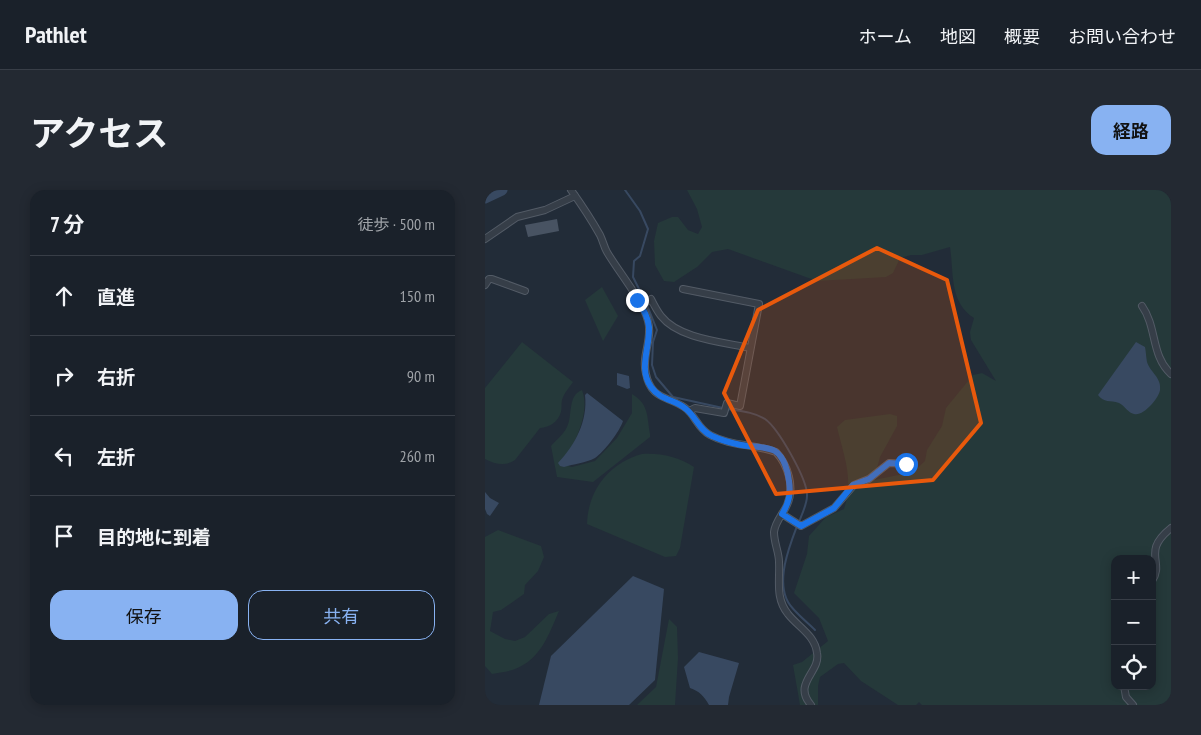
<!DOCTYPE html>
<html lang="ja">
<head>
<meta charset="utf-8">
<style>
	:root { --surface:#1a212a; --page:#232932; --text:#f1f3f6; --muted:#9fa3a8; --line:#383e47; --accent:#88b2f2 }
	body { margin:0; font-family:"PT Sans Narrow","Noto Sans JP",sans-serif; background:var(--page); color:var(--text) }
	.controls { position:absolute; right:15px; bottom:15px; display:grid; overflow:hidden; border-radius:10px; box-shadow:0 2px 12px #0003 }
	.controls button { width:45px; height:45px; display:grid; place-items:center; padding:0; border:0; border-bottom:1px solid var(--line); background:var(--surface); color:var(--text); font:25px sans-serif }
	.stop { position:absolute; width:15px; height:15px; margin:-11px; border:4px solid #1a73e8; border-radius:50%; background:#fff }
	.stop.end { background:#1a73e8; border-color:#fff; box-shadow:0 1px 5px #0008 }
	.list { margin:0; padding:0; list-style:none }
	h2 { display:flex; justify-content:space-between; align-items:center; height:65px; margin:0; padding:0 20px; font-size:21px }
	h2 small { font-size:16px; font-weight:400; color:var(--muted) }
	.list li { display:grid; grid-template-columns:32px 1fr auto; gap:15px; align-items:center; box-sizing:border-box; height:80px; padding:0 20px; border-top:1px solid var(--line) }
	.list b { display:block; font-size:19px; white-space:nowrap }
	.list em { font-size:16px; font-style:normal; color:var(--muted) }
	.actions { display:flex; gap:10px; padding:15px 20px }
	.actions a { flex:1; padding:11px 0; border:1px solid var(--accent); border-radius:15px; text-align:center; font-size:18px; color:var(--accent) }
	.actions .main { background:var(--accent); color:#111 }
	.icon { flex:none; width:28px; height:28px; fill:none; stroke:currentColor; stroke-width:2; stroke-linecap:round; stroke-linejoin:round }
	.map { position:relative; flex:none; width:686px; height:515px; overflow:hidden; border-radius:15px }
	header { display:flex; align-items:center; gap:30px; box-sizing:border-box; height:70px; padding:0 25px; background:var(--surface); border-bottom:1px solid var(--line) }
	header strong { font-size:24px }
	nav { display:flex; gap:28px; margin-inline-start:auto; font-size:18px }
	.intro { display:flex; align-items:center; justify-content:space-between; box-sizing:border-box; height:120px; padding:0 30px }
	h1 { margin:0; font-size:35px }
	.button { padding:12px 22px; border-radius:15px; background:var(--accent); color:#111; font-size:18px; font-weight:700 }
	main { display:flex; gap:30px; padding:0 30px }
	aside { flex:1; background:var(--surface); border-radius:15px; box-shadow:0 2px 12px #0003 }
	.map>svg:first-child { display:block }
	.green { fill:#25393a; fill-rule:evenodd }
	.water { fill:#384961 }
	.lines { fill:none; stroke-linecap:round; stroke-linejoin:round }
	.stream { stroke:#384961; stroke-width:2 }
	.river { stroke:#384961; stroke-width:11 }
	.building { fill:#485362 }
	.minor-casing { stroke:#535b66; stroke-width:8 }
	.minor { stroke:#363e48; stroke-width:6 }
	.route { stroke:#1a73e8; stroke-width:6 }
	.marked { fill:#e8590c; fill-opacity:0.2; stroke:#e8590c; stroke-width:4; stroke-linejoin:round }
</style>
</head>
<body>
<header>
<strong>Pathlet</strong>
<nav><a>ホーム</a><a>地図</a><a>概要</a><a>お問い合わせ</a></nav>
</header>
<div class="intro"><h1>アクセス</h1><a class="button">経路</a></div>
<main>
<aside>
<h2>7 分<small>徒歩 · 500 m</small></h2>
<ul class="list">
<li><svg class="icon" aria-label="ahead" viewBox="0 0 24 24"><path d="M12 20V5M6 11l6-6 6 6"/></svg><div><b>直進</b></div><em>150 m</em></li>
<li><svg class="icon" aria-label="right" viewBox="0 0 24 24"><path d="M7 20v-9h11M14 6l5 5-5 5"/></svg><div><b>右折</b></div><em>90 m</em></li>
<li><svg class="icon" aria-label="left" viewBox="0 0 24 24"><path d="M17 20v-9H6M10 6l-5 5 5 5"/></svg><div><b>左折</b></div><em>260 m</em></li>
<li><svg class="icon" aria-label="arrive" viewBox="0 0 24 24"><path d="M6 21V4h12l-3 4 3 4H6"/></svg><div><b>目的地に到着</b></div></li>
</ul>
<div class="actions"><a class="main">保存</a><a>共有</a></div>
</aside>
<div class="map">
<svg width="686" height="515" viewBox="0 0 686 515">
	<rect width="100%" height="100%" fill="#222c38"/>
	<g class="green">
		<path d="M 202,0 L 686,0 L 686,515 L 437,515 L 434,512 L 431,515 L 413,515 L 376,491 L 359,473 L 353,474 L 335,487 L 333,496 L 333,515 L 315,515 L 308,475 L 317,472 L 343,451 L 334,428 L 309,403 L 322,364 L 324,346 L 341,327 L 359,319 C 369,289 359,267 352,237 L 360,230 L 405,224 L 412,226 L 412,236 L 395,267 L 389,290 L 428,282 L 440,271 L 442,260 L 457,236 L 461,218 L 488,185 L 497,183 L 511,191 L 486,150 L 485,142 L 489,128 C 464,112 469,83 465,57 L 437,65 L 426,65 L 415,68 L 408,83 L 401,87 L 332,91 L 243,59 L 227,62 L 212,77 L 189,92 L 179,91 L 170,75 L 169,51 L 173,33 L 187,27 L 193,27 L 203,40 L 213,44 L 217,37 L 212,19 ZM 630,369 L 667,369 L 667,496 L 630,496 Z"/>
		<path d="M 117,97 L 133,126 L 118,151 L 100,110 Z"/>
		<path d="M 37,152 L 88,192 C 84,198 79,203 77,210 C 76,214 77,218 76,222 C 73,232 65,237 55,238 L 30,270 C 20,277 10,274 0,269 L 0,198 Z"/>
		<path d="M 97,200 C 104,218 95,242 86,258 C 82,264 77,268 74,274 L 87,277 L 110,271 L 132,248 L 147,223 L 147,204 C 164,214 162,227 165,244 L 165,247 L 108,292 L 72,287 L 66,256 C 71,250 79,244 82,237 C 88,225 82,206 97,200 Z"/>
		<path d="M 157,264 C 177,263 193,267 209,277 L 195,358 L 191,366 L 180,367 L 102,334 C 103,300 124,273 157,264 Z"/>
		<path d="M 13,340 L 56,356 L 59,367 L 53,381 L 40,395 L 39,404 L 16,420 L 8,422 L 5,441 L 20,449 L 30,451 L 40,447 L 64,424 L 74,421 C 64,444 56,469 30,479 C 23,482 14,482 7,484 L 0,476 L 0,347 Z"/>
		<path d="M 184,429 L 192,437 L 193,468 L 190,515 L 152,515 L 171,497 Z"/>
	</g>
	<g class="water">
		<path d="M 651,152 L 660,157 C 661,162 661,167 662,172 C 665,182 677,188 675,200 C 674,208 658,227 649,224 C 643,223 640,216 634,213 C 625,210 619,213 613,205 Z"/>
		<path d="M 132,183 L 144,186 L 145,198 L 142,199 L 132,195 Z"/>
		<path d="M 102,203 L 138,231 C 135,241 119,262 110,268 C 101,273 88,274 79,277 L 75,276 L 73,273 C 90,255 103,231 100,205 Z"/>
		<path d="M 0,302 L 5,308 L 14,313 L 5,326 L 2,324 L 0,319 Z"/>
		<path d="M 148,386 L 179,399 L 170,490 L 144,515 L 54,515 L 66,466 Z"/>
		<path d="M 214,462 L 254,473 L 244,507 L 243,515 L 224,515 C 219,506 214,501 205,498 L 199,477 Z"/>
	</g>
	<g class="lines">
		<g class="stream">
			<path d="M 140,0 L 155,21 L 163,39 L 155,66 L 149,71 L 148,87 L 160,111"/>
			<path d="M 162,115 L 172,140 L 168,152 L 167,175 L 171,187 L 188,207 L 238,218"/>
			<path d="M 243,219 C 255,221 269,222 280,229 C 293,238 323,290 322,306 C 322,314 317,324 314,332"/>
			<path d="M 312,336 C 304,357 291,390 303,412 C 308,421 322,432 330,440"/>
		</g>
		<path class="river" d="M 0,8 L 17,0"/>
	</g>
	<path class="building" d="M 72,29 L 74,41 L 43,47 L 40,35 Z"/>
	<g class="lines">
		<g class="minor-casing">
			<g id="minor">
				<path d="M 86,0 C 96,14 106,29 115,45 C 118,51 119,57 122,62 C 133,81 158,111 163,131 C 168,149 156,166 161,184 C 166,209 182,206 199,217 C 210,224 212,238 225,245 C 245,256 269,254 291,262 C 303,275 310,297 302,315 C 298,324 290,332 289,342 C 289,353 294,362 294,372 C 295,390 290,408 303,424 C 313,437 330,445 332,463 C 336,482 307,493 326,515"/>
				<path d="M 0,49 L 32,27 L 60,20 L 90,6"/>
				<path d="M 0,95 L 4,89 L 7,89 L 40,101"/>
				<path d="M 198,99 L 274,114 L 255,216 L 242,213 L 239,223 L 210,218 L 204,221"/>
				<path d="M 156,116 L 166,109 C 169,115 172,121 176,126 C 194,149 238,152 265,158"/>
				<path d="M 657,116 C 672,137 666,166 686,184"/>
				<path d="M 297,324 L 316,336 L 349,318 L 369,295 L 384,289 L 404,273 L 421,274 L 429,273"/>
				<path d="M 667,391 C 680,372 656,362 686,338"/>
				<path d="M 639,496 L 641,507 L 648,515"/>
			</g>
		</g>
		<use href="#minor" class="minor"/>
	</g>
	<g class="lines">
		<path class="route" d="M 152,110 C 158,118 163,127 164,137 C 165,158 153,178 166,197 C 176,211 190,209 201,219 C 211,227 214,240 227,246 C 236,250 246,253 256,255 C 267,257 281,256 290,261 C 299,267 303,281 304,291 C 306,304 304,313 297,324 L 316,336 L 349,318 L 368,295 L 384,289 L 404,273 L 421,274"/>
	</g>
	<path class="marked" d="M 392,58 L 462,90 L 496,233 L 448,290 L 291,304 L 239,203 L 273,120 Z"/>
</svg>
<div class="controls">
<button>+</button>
<button>−</button>
<button><svg class="icon" aria-label="locate" viewBox="0 0 24 24"><circle cx="12" cy="12" r="6"/><path d="M12 2v4M12 18v4M2 12h4M18 12h4"/></svg></button>
</div>
<div class="stop" style="left:421px;top:274px"></div>
<div class="stop end" style="left:152px;top:110px"></div>
</div>
</main>
</body>
</html>
